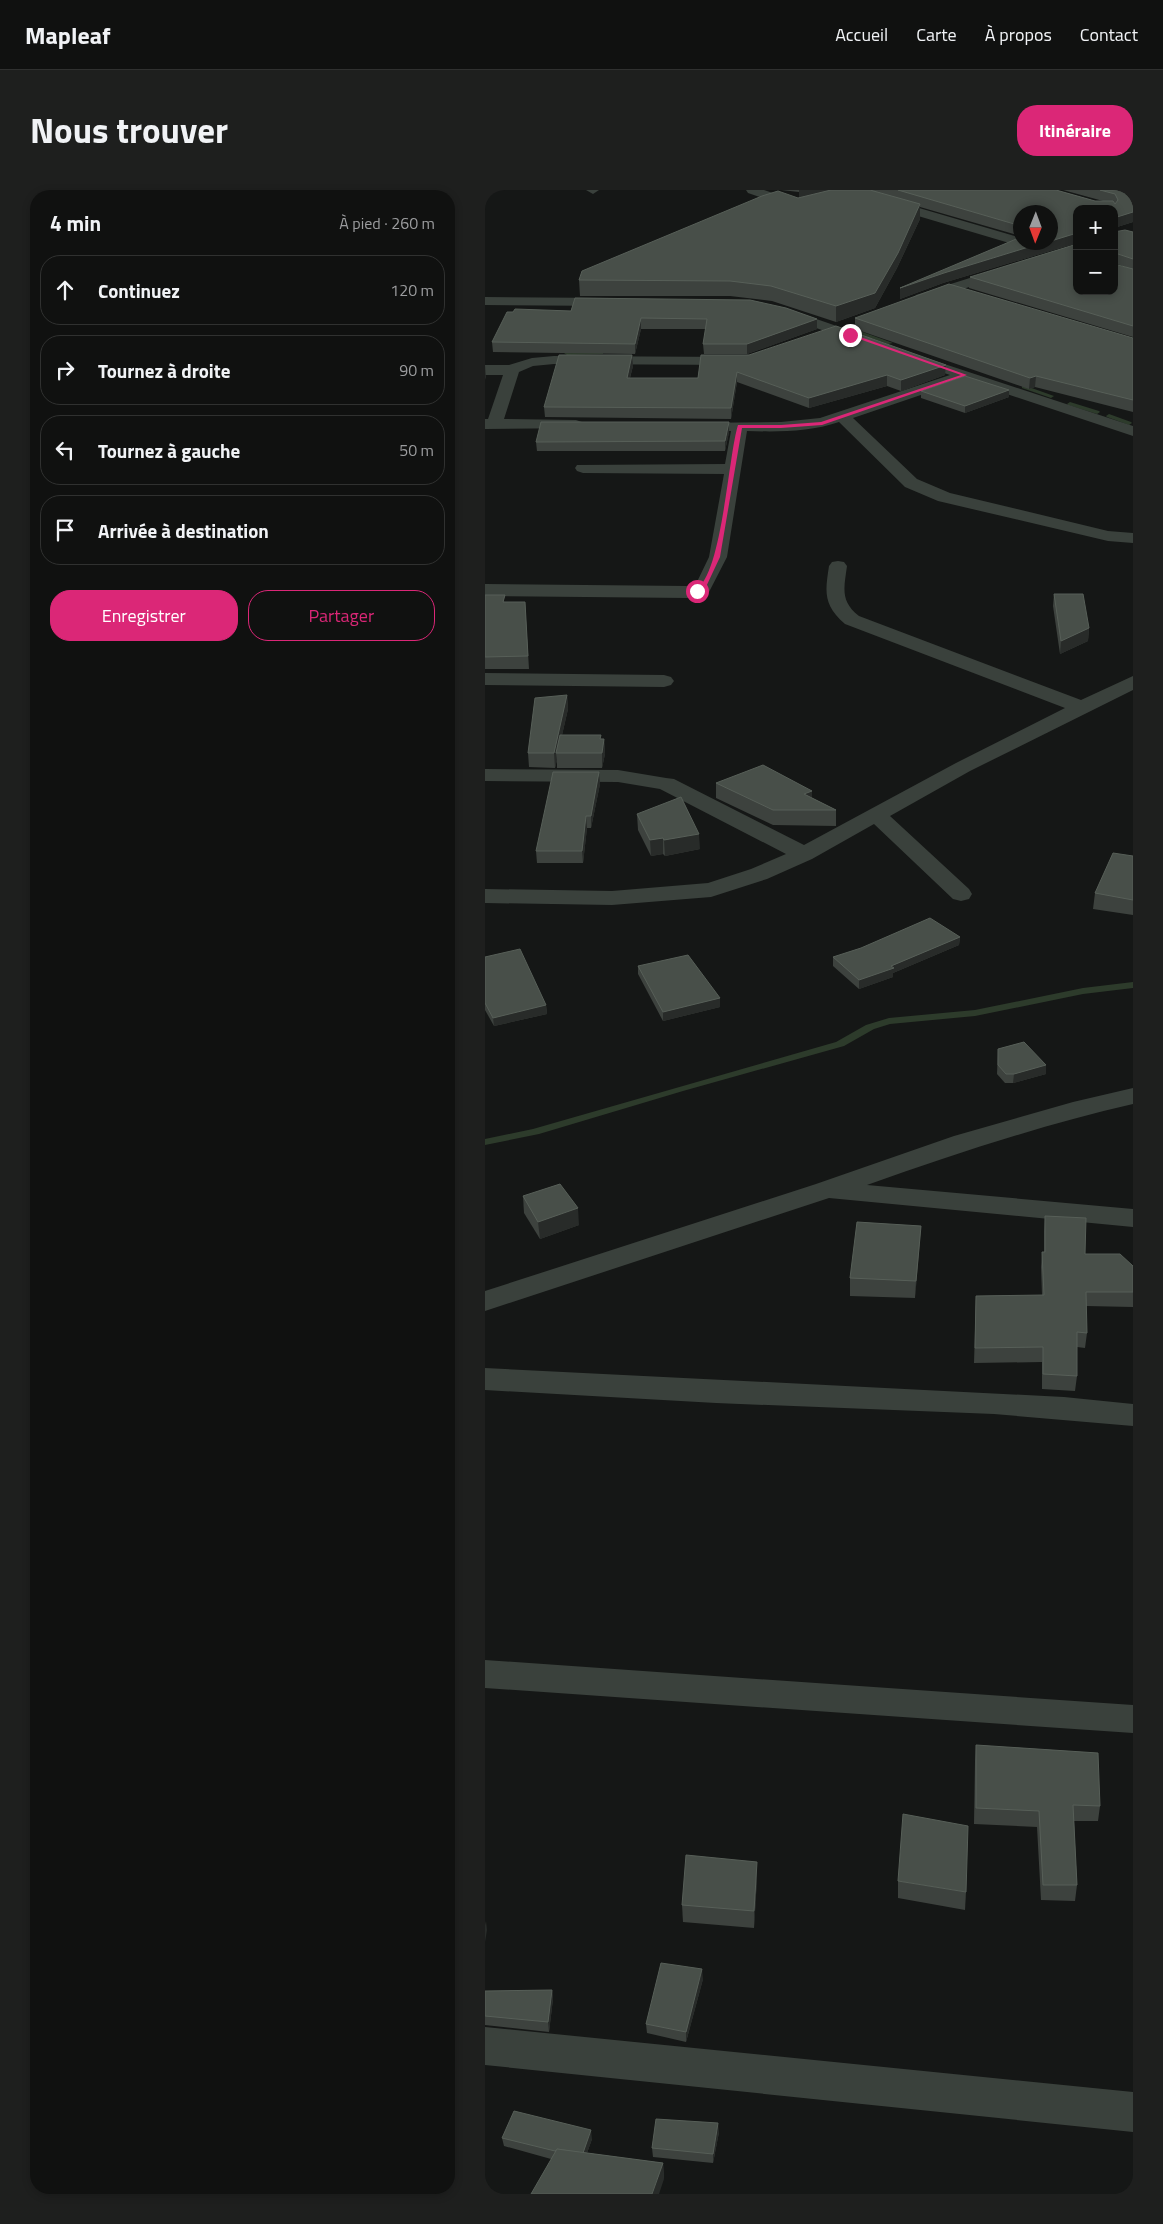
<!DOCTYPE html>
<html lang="fr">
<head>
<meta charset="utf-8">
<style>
	:root { --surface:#101110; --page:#1e1f1e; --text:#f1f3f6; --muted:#9c9d9f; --line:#303130; --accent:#db2777 }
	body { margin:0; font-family:"Titillium Web",sans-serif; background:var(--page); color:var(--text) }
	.controls { position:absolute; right:15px; top:15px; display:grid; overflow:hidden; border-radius:10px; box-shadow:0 2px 8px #0003 }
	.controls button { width:45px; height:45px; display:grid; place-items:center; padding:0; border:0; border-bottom:1px solid var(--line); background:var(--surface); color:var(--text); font:25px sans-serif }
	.compass { position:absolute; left:528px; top:15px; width:45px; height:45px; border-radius:50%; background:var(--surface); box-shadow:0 2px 8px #0003; rotate:181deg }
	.stop { position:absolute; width:15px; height:15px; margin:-11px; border:4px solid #db2777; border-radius:50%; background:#fff }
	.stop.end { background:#db2777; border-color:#fff; box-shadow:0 1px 5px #0008 }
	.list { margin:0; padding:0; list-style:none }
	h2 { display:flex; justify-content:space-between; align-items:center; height:65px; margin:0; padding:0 20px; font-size:21px }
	h2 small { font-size:16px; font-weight:400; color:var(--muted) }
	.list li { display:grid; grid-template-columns:32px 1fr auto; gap:15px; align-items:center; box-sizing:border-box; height:70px; margin:0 10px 10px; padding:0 10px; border:1px solid var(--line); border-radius:20px }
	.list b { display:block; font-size:19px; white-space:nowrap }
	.list em { font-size:16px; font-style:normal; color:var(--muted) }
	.actions { display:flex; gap:10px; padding:15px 20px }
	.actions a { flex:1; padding:11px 0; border:1px solid var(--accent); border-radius:20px; text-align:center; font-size:18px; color:var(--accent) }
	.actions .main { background:var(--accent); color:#fff }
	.icon { flex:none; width:28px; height:28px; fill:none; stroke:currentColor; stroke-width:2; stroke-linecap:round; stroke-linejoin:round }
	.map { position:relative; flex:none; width:648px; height:2004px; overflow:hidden; border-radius:20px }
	header { display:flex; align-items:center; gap:30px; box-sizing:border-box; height:70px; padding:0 25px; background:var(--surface); border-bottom:1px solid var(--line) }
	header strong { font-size:24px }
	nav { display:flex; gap:28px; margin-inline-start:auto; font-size:18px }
	.intro { display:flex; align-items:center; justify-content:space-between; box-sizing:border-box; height:120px; padding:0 30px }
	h1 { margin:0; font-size:35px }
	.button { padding:12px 22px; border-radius:20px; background:var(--accent); color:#fff; font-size:18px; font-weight:700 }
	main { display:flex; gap:30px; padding:0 30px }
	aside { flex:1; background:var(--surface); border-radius:20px; box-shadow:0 2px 8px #0003 }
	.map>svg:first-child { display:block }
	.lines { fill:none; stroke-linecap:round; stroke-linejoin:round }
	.stream { fill:#2d3b2b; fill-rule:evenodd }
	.minor { fill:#3a413c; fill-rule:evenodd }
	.wall { fill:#3d423e }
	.shaded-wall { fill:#282b29 }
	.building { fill:#484f49; stroke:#575f58 }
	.route { fill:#db2777 }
</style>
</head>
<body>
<header>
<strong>Mapleaf</strong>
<nav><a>Accueil</a><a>Carte</a><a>À propos</a><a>Contact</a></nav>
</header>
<div class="intro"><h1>Nous trouver</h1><a class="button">Itinéraire</a></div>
<main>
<aside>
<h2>4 min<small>À pied · 260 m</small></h2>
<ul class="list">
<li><svg class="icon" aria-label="ahead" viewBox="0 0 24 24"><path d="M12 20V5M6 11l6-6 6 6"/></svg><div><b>Continuez</b></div><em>120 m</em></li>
<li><svg class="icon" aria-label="right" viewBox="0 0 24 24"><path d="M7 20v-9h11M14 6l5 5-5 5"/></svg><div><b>Tournez à droite</b></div><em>90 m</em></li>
<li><svg class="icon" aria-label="left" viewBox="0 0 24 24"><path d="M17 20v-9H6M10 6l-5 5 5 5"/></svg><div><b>Tournez à gauche</b></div><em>50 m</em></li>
<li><svg class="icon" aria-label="arrive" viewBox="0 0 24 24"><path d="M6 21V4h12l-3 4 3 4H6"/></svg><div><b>Arrivée à destination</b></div></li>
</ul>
<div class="actions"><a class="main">Enregistrer</a><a>Partager</a></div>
</aside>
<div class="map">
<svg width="648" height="2004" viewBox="0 0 648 2004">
	<rect width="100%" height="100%" fill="#151716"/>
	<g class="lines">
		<g class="stream">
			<path d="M 371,141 L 375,141 L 408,153 L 403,154 L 371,143 Z"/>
			<path d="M 116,161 L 118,162 L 118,164 L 82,165 L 79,163 L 82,161 Z"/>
			<path d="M 537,196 L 541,196 L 569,206 L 566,208 L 537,198 Z"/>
			<path d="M 585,212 L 614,221 L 615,222 L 612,224 L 583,215 L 582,214 Z"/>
			<path d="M 624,224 L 646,232 L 647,233 L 644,235 L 622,227 L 621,226 Z"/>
			<path d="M 648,792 L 648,798 L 598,804 L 490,826 L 405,834 L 389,839 L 359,856 L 198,901 L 54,944 L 0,955 L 0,949 L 48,939 L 351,852 L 381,835 L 404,828 L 490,820 L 598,798 Z"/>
		</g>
		<g class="minor">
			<path d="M 101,0 L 114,0 L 108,4 Z"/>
			<path d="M 261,0 L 279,0 L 314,12 L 365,0 L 386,0 L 384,3 L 313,20 L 263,3 Z"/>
			<path d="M 400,8 L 536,48 L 536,52 L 542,52 L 536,56 L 531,55 L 396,15 L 394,12 Z"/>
			<path d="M 592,54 L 592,62 L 441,111 L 431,111 L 429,108 L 431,105 Z"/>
			<path d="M 0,107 L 127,108 L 134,112 L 127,116 L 0,115 Z"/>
			<path d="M 297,117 L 386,148 L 388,151 L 381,155 L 376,154 L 292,124 L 290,121 Z"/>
			<path d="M 426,163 L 648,236 L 648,246 L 480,190 L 368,228 L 432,289 L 465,303 L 623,341 L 648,343 L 648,353 L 623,351 L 453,311 L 420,297 L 354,232 C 325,242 293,242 262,241 L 242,367 L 224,402 L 203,408 L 0,406 L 0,394 L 203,396 L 211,394 L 224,367 L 239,284 L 98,283 L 92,281 L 90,278 L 92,275 L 240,274 L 246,241 L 207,241 L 201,239 L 199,236 L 201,233 L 296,232 L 335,228 L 465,185 L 421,170 L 419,167 L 421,164 Z"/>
			<path d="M 69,166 L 252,167 L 257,168 L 259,171 L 257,174 L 252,175 L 69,174 L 48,176 L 34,182 L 19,229 L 91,230 L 97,232 L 99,235 L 97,238 L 0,239 L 0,229 L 3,229 L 18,185 L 0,185 L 0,175 L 24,175 L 47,168 Z"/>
			<path d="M 353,371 L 359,372 L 362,376 C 359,398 355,411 374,426 L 596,510 L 648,486 L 648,500 L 485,581 L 405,626 L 484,699 L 487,704 L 484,709 L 476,711 L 468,709 L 389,634 L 327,669 L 282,689 L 226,707 L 127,715 L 0,713 L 0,699 L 127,701 L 223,693 L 266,679 L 301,664 L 175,599 L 133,592 L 0,591 L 0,579 L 133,580 L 181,588 L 189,589 L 319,655 L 471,573 L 580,518 L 360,434 C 338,415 340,402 344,376 L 347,372 Z"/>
			<path d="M 0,483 L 179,485 L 186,487 L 189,491 L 186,495 L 179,497 L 0,495 Z"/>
			<path d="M 648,898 L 648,914 C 557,935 469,964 382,995 L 648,1019 L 648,1037 L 344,1008 L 0,1121 L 0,1101 L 331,994 L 469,946 L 588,912 Z"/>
			<path d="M 0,1178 L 579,1207 L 648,1214 L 648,1236 L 509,1224 L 231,1213 L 0,1200 Z"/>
			<path d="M 0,1470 L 648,1515 L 648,1543 L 0,1498 Z"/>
			<path d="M 0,1837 L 648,1902 L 648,1942 L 0,1875 Z"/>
		</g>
	</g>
	<g class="wall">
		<path d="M 296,0 L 571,0 L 610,11 L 618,11 L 578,0 L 648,0 L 648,32 L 629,38 L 629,19 L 592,19 L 592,53 L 458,93 L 415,109 L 415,98 L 566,52 L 536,22 L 536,46 L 435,17 L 435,29 L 412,78 L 390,118 L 351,132 L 287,111 L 245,106 L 95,106 L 94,90 L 314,8 L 314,2 Z"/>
		<path d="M 629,42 L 648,42 L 648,147 L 484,98 L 485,87 L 592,101 L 643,78 L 629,73 Z"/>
		<path d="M 90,108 L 332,139 L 262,164 L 219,164 L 218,154 L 221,139 L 156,139 L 150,164 L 8,162 L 7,152 L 86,121 Z"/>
		<path d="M 370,128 L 648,148 L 648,222 L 550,197 L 544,199 L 370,139 Z"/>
		<path d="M 147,165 L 148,176 L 145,188 L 213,188 L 216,165 L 461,175 L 460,185 L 416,201 L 402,196 L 324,218 L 252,192 L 246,229 L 60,227 L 59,217 Z"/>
		<path d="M 524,200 L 524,207 L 480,223 L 436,208 L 436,201 Z"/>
		<path d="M 244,242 L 240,261 L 52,261 L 51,252 Z"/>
		<path d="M 569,404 L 604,438 L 603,451 L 575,464 L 568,416 Z"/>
		<path d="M 0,405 L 20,412 L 40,412 L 44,479 L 0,479 Z"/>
		<path d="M 82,505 L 83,519 L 77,545 L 119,549 L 120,564 L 117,578 L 72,578 L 72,570 L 70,578 L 44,577 L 43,563 Z"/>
		<path d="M 114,582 L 115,594 L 106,638 L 102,638 L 98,673 L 52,673 L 51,661 Z"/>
		<path d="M 231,593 L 327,608 L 351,620 L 351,636 L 288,635 L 231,608 Z"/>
		<path d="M 152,624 L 215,659 L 180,666 L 178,664 L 166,666 L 153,640 Z"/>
		<path d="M 648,666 L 648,725 L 608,719 L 610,703 Z"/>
		<path d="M 475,747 L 474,755 L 408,783 L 408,787 L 374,799 L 348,776 L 348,767 Z"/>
		<path d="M 0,767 L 61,815 L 62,824 L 9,836 L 0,820 Z"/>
		<path d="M 153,776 L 235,808 L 235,817 L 178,831 L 153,784 Z"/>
		<path d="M 513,859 L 561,884 L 528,893 L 520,893 L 512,884 Z"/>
		<path d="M 38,1006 L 94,1035 L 55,1049 L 39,1023 Z"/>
		<path d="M 560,1026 L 600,1064 L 648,1076 L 648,1117 L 601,1116 L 602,1143 L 600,1158 L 592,1157 L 592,1186 L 590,1201 L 557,1199 L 557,1172 L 489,1173 L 491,1106 L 557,1105 L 556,1077 L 557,1062 L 559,1062 L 559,1041 Z"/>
		<path d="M 436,1036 L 430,1108 L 365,1106 L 365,1088 Z"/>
		<path d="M 491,1555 L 615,1616 L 613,1631 L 589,1631 L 592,1695 L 590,1711 L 556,1710 L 552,1637 L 489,1634 L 490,1571 Z"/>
		<path d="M 272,1689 L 269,1738 L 198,1732 L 197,1715 Z"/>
		<path d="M 413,1691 L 481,1702 L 480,1720 L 413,1708 Z"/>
		<path d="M 218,1789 L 201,1852 L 162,1843 L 161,1834 Z"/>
		<path d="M 67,1800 L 68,1809 L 64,1842 L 0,1835 L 0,1801 Z"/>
		<path d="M 234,1942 L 228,1973 L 168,1967 L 167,1958 Z"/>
		<path d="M 17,1948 L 107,1949 L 102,1963 L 178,1973 L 179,1989 L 66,1969 L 19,1956 Z"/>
	</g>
	<g class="shaded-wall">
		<path d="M 314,0 L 357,0 L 314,10 Z"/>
		<path d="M 435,14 L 435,29 L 412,78 L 390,118 L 351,132 L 351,116 Z"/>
		<path d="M 648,22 L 648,32 L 629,38 L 629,28 Z"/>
		<path d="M 592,43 L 592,53 L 458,93 L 415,109 L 415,98 L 459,83 L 560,52 L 566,52 L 566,51 Z"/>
		<path d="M 156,128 L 156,139 L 150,164 L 150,154 Z"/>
		<path d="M 332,129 L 332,139 L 262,164 L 262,154 Z"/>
		<path d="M 147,165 L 148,176 L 142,198 L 142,188 Z"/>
		<path d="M 0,175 L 1,187 L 0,190 Z"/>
		<path d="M 461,175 L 460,185 L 416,201 L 416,190 Z"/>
		<path d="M 252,182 L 252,192 L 246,229 L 246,218 Z"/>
		<path d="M 402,185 L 402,196 L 324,218 L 324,208 Z"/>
		<path d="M 551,186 L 550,197 L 544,199 L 545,188 Z"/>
		<path d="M 524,200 L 524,207 L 480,223 L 480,216 Z"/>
		<path d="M 244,232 L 244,242 L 240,261 L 240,251 Z"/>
		<path d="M 604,438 L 603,451 L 575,464 L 576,451 Z"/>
		<path d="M 82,505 L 83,519 L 73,563 L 71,563 L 72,570 L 70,578 L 69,563 Z"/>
		<path d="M 119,549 L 120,564 L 117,578 L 117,563 Z"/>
		<path d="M 114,582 L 115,594 L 106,638 L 106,626 Z"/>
		<path d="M 327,601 L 327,616 L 319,604 Z"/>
		<path d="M 101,626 L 102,638 L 98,673 L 97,661 Z"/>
		<path d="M 214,644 L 215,659 L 180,666 L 179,650 Z"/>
		<path d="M 178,648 L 178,664 L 166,666 L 165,650 Z"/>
		<path d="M 475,747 L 474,755 L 408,783 L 408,787 L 374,799 L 374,790 Z"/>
		<path d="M 235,808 L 235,817 L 178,831 L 178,822 Z"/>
		<path d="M 61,815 L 62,824 L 9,836 L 8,828 Z"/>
		<path d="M 561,875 L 561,884 L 528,893 L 529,884 Z"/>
		<path d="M 93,1018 L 94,1035 L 55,1049 L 53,1032 Z"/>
		<path d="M 436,1036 L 435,1052 L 430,1108 L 431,1091 Z"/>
		<path d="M 272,1672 L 272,1689 L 269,1738 L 269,1721 Z"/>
		<path d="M 1,1731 L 2,1740 L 0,1752 L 0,1735 Z"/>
		<path d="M 217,1779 L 218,1789 L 201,1852 L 201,1842 Z"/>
		<path d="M 67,1800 L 68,1809 L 64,1842 L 63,1832 Z"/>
		<path d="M 233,1933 L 234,1942 L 228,1973 L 228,1964 Z"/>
		<path d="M 106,1940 L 107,1949 L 97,1977 L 96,1968 Z"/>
		<path d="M 178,1973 L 179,1989 L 174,2004 L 167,2004 Z"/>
	</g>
	<g class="building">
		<path d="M 346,0 L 385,0 L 435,14 L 413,63 L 390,103 L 351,116 L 286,96 L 245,91 L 94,90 L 97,81 L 277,6 L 293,1 L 313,8 Z"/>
		<path d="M 413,0 L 571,0 L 610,11 L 628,11 L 630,14 L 633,10 L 630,4 L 615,0 L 648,0 L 648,22 L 629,28 L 629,19 L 592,19 L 592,43 L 566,51 L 566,22 L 536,22 L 536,36 Z"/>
		<path d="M 640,40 L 648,42 L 648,69 L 630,63 L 629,64 L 629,42 Z"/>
		<path d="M 536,47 L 536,52 L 560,52 L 459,83 L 415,98 Z"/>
		<path d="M 592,54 L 592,101 L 629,101 L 629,74 L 648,79 L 648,136 L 485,87 Z"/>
		<path d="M 464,94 L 648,148 L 648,210 L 551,186 L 545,188 L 370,128 Z"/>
		<path d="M 90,108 L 265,110 L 301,118 L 332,129 L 262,154 L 218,154 L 222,129 L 156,128 L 150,154 L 7,152 L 22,122 L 28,122 L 30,119 L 86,121 Z"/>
		<path d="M 351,136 L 461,175 L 416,190 L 402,185 L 324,208 L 252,182 L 246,218 L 59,217 L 74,165 L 147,165 L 142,188 L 213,188 L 216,165 L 264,165 Z"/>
		<path d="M 480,186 L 524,200 L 480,216 L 436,201 Z"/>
		<path d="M 56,232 L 244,232 L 240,251 L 51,252 Z"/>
		<path d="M 569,404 L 598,404 L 604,438 L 576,451 Z"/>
		<path d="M 0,405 L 20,405 L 18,412 L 40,412 L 43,466 L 0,467 Z"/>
		<path d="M 82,505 L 69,563 L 43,563 L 50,508 Z"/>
		<path d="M 75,545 L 116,545 L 115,549 L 119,549 L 117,563 L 71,563 Z"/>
		<path d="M 278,575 L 327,601 L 319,604 L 351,620 L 288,620 L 231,593 Z"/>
		<path d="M 68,582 L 114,582 L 106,626 L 101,626 L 97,661 L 51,661 Z"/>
		<path d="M 196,607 L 214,644 L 179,650 L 178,648 L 165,650 L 152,624 Z"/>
		<path d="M 628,663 L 648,666 L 648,710 L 610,703 Z"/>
		<path d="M 445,728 L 475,747 L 406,776 L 409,778 L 374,790 L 348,767 L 376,758 Z"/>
		<path d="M 35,759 L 61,815 L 8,828 L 0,813 L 0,767 Z"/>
		<path d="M 203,765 L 235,808 L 178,822 L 153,776 Z"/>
		<path d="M 539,852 L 561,875 L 529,884 L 521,884 L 513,875 L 513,859 Z"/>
		<path d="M 75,994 L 93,1018 L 53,1032 L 38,1006 Z"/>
		<path d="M 560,1026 L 601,1028 L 600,1064 L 635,1064 L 648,1076 L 648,1102 L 601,1102 L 602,1143 L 592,1142 L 592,1186 L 558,1184 L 558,1157 L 490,1158 L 491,1106 L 559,1105 L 557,1062 L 560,1062 Z"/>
		<path d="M 372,1032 L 436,1036 L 431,1091 L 365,1088 Z"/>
		<path d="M 491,1555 L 613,1563 L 615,1616 L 588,1615 L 592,1695 L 558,1695 L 554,1621 L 491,1618 Z"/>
		<path d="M 418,1624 L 483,1636 L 481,1702 L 413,1691 Z"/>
		<path d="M 201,1665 L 272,1672 L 269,1721 L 197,1715 Z"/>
		<path d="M 176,1773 L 217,1779 L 201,1842 L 161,1834 Z"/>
		<path d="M 67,1800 L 63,1832 L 0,1826 L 0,1801 Z"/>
		<path d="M 29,1921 L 106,1940 L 98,1963 L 72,1959 L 70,1961 L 17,1948 Z"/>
		<path d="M 171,1929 L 233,1933 L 228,1964 L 167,1958 Z"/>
		<path d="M 72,1959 L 178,1973 L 167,2004 L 46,2004 Z"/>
	</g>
	<path class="route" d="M 367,144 L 482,185 L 337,235 L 296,238 L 257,238 L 235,367 L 220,399 L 210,402 L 210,400 C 237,387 243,267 253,235 L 296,235 L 336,232 L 476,185 L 363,145 Z"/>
</svg>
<div class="controls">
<button>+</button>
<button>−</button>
</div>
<svg class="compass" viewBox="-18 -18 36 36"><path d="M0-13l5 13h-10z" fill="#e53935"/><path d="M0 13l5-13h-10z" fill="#9c9d9f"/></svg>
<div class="stop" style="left:212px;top:401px"></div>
<div class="stop end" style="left:365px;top:145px"></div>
</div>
</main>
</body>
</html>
